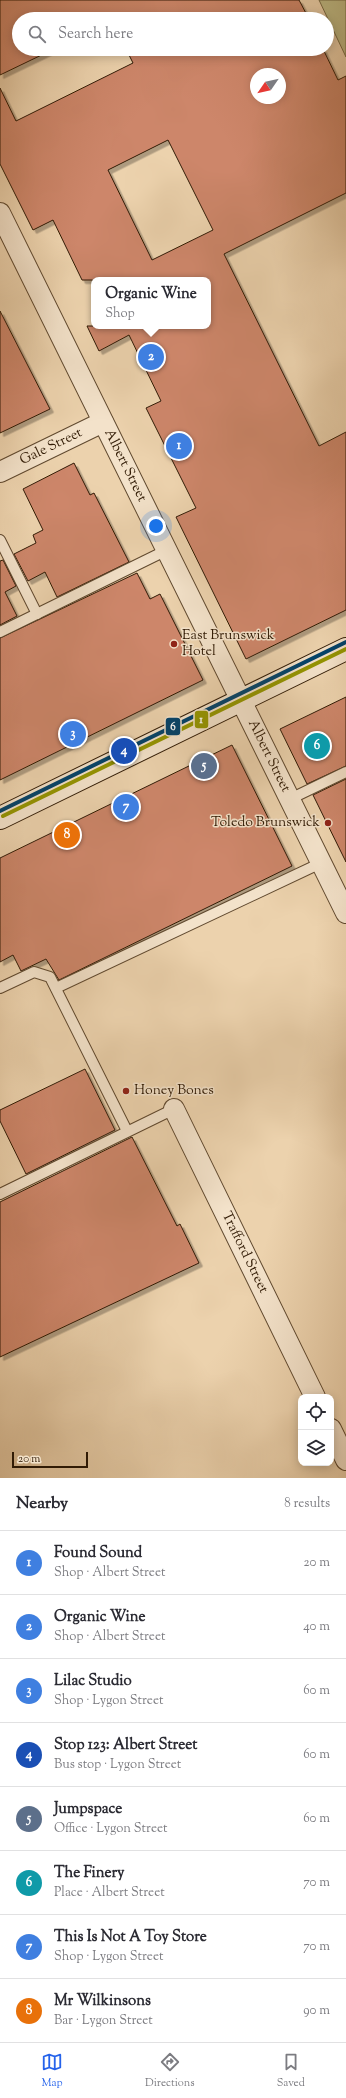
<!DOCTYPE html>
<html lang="en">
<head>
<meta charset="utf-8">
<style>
	:root { --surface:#fff; --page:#f7f7f7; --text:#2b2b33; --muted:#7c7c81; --line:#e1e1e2; --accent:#2563eb }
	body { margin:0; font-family:"Sorts Mill Goudy",serif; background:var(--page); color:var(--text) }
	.controls { position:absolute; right:12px; bottom:12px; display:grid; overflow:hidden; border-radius:8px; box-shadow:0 2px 10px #0003 }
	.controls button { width:36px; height:36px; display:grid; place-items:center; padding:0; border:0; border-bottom:1px solid var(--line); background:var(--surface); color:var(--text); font:20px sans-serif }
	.compass { position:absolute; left:250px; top:68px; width:36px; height:36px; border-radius:50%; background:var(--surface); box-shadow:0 2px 10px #0003; rotate:236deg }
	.scale { position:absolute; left:12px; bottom:10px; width:76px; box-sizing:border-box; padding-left:4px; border:2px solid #311b05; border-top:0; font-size:11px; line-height:14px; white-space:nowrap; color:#311b05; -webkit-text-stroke:3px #f3e2ca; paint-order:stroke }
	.you { position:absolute; left:156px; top:526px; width:14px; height:14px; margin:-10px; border:3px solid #fff; border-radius:50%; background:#1a73e8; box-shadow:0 0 0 6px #1a73e833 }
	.badge { display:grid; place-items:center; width:26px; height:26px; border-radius:50%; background:var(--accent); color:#fff; font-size:13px; font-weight:700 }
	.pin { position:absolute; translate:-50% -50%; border:2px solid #fff; box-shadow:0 1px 4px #0006 }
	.popup { position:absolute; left:91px; top:277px; width:120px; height:52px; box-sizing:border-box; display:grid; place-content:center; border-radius:8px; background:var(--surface); filter:drop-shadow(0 1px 3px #0005); font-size:13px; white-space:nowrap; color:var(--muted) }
	.popup b { font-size:15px; color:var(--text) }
	.popup::after { content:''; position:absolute; left:50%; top:100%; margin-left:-8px; border:8px solid transparent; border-top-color:var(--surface) }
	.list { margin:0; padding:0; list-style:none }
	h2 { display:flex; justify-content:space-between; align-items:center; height:52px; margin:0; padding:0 16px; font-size:17px }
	h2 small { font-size:13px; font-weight:400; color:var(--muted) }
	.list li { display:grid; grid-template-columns:26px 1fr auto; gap:12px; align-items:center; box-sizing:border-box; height:64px; padding:0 16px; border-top:1px solid var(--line) }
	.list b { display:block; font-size:15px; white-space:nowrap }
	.list p { margin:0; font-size:13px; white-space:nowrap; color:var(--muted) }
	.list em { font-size:13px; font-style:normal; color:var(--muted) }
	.icon { flex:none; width:22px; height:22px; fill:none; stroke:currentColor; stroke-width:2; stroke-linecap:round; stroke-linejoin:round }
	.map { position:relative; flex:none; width:346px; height:1478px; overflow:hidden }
	.search { position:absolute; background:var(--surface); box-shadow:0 2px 10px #0003; left:12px; right:12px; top:12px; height:44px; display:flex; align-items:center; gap:10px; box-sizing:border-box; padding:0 14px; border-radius:22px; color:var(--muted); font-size:15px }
	.sheet { height:564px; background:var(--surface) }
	nav { display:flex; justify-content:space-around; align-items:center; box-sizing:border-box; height:56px; border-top:1px solid var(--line); background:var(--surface); font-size:11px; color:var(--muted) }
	nav a { display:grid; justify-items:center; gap:2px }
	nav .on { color:var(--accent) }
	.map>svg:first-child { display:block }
	.green { fill:#bdba86; stroke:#776a46 }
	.building { fill:#cd866b; stroke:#311b05; fill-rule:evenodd; filter:url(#shadow) }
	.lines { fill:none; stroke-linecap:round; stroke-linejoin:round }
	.lane-casing { stroke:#60492f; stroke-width:12 }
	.street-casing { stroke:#60492f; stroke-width:22 }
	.secondary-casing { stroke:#311b05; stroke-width:24 }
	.lane { stroke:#f3e2ca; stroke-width:10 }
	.street { stroke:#f3e2ca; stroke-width:20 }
	.secondary { stroke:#f3e2ca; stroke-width:22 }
	.tram-1-casing { stroke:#f3e2ca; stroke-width:7 }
	.tram-2-casing { stroke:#f3e2ca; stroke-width:7 }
	.tram-1 { stroke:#01426a; stroke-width:4 }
	.tram-2 { stroke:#949401; stroke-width:4 }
	.poi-dot { fill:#8f2418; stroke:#f3e2ca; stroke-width:1.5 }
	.labels { text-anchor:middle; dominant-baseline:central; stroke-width:3; stroke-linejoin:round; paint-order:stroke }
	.street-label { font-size:14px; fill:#311b05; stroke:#f3e2ca }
	.poi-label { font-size:14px; fill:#311b05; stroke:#f3e2ca; text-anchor:start }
	.line-badge { stroke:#f3e2ca; stroke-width:1.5 }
	.badge-label { font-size:11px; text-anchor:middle; font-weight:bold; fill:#fff }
</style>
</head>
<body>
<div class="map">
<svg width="346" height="1478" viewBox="0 0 346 1478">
	<defs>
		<filter id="shadow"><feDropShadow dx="3.5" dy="3.5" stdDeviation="0" flood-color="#0004"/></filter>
	</defs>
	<rect width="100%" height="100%" fill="#ecd2ad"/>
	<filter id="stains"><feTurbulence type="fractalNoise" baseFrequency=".005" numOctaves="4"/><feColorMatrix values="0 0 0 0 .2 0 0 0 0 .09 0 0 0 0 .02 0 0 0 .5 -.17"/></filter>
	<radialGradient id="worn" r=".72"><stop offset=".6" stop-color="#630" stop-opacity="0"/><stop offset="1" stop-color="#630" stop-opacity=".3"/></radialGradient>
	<path class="green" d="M 319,0 L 346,0 L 346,57 Z"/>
	<g class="building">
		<path d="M 0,0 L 299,0 L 309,19 L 19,19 L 19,49 L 54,49 L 0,75 Z"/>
		<path d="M 126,49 L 323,49 L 338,80 L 346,76 L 346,193 L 224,254 L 319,446 L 346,432 L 346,610 L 246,659 L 176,517 L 196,508 L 146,408 L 161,401 L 129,335 L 99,351 L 87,326 L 208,326 L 208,280 L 82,280 L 53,220 L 33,230 L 0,164 L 0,88 L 16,121 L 133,63 ZM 256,74 L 280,74 L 280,98 L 256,98 ZM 168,140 L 213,230 L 152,260 L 108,170 Z"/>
		<path d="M 0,311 L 50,409 L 0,433 Z"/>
		<path d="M 74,463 L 90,495 L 94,493 L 129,562 L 57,597 L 45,572 L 28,581 L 14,554 L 36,543 L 33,535 L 43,530 L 23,489 Z"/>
		<path d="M 3,560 L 16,586 L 5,592 L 17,616 L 0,625 L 0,561 Z"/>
		<path d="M 137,573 L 150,599 L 160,594 L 203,680 L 0,780 L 0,638 Z"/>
		<path d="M 346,697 L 346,766 L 307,784 L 280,729 Z"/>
		<path d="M 232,745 L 292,866 L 59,980 L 46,959 L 21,971 L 13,955 L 0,962 L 0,858 Z"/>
		<path d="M 346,779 L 346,862 L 313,795 Z"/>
		<path d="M 85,1069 L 115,1130 L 26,1174 L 0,1121 L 0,1110 Z"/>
		<path d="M 132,1137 L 177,1226 L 180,1224 L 199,1263 L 0,1357 L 0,1202 Z"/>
	</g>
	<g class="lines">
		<g class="lane-casing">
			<g id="lane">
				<path d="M 0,540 L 37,614"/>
				<path d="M 0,632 L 167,550"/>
				<path d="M 290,799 L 346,772"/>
				<path d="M 0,988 L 34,972 L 50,977 L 127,1131"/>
				<path d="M 56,988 L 321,863"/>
				<path d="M 0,1194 L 174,1109"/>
			</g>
		</g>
		<g class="street-casing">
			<g id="street">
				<path id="s1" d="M 0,213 L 346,913"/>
				<path id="s2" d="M 0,472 L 103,422"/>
				<path id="s3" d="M 174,1109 L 315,1397"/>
				<path d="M 331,1429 L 346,1460"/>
			</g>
		</g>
		<g class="secondary-casing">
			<path id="secondary" d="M 0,818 L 346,649"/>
		</g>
		<use href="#lane" class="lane"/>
		<use href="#street" class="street"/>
		<use href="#secondary" class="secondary"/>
		<g class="tram-1-casing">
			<path id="tram-1" d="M 0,811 L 346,642"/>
		</g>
		<g class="tram-2-casing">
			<path id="tram-2" d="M 3,816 L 346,649"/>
		</g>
		<use href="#tram-1" class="tram-1"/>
		<use href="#tram-2" class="tram-2"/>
	</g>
	<g class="poi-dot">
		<circle cx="174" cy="644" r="4"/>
		<circle cx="328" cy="823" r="4"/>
		<circle cx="126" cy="1091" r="4"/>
	</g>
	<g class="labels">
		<g class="street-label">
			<text stroke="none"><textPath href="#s2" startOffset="57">Gale Street</textPath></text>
			<text stroke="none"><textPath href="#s1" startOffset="282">Albert Street</textPath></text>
			<text stroke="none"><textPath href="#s1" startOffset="606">Albert Street</textPath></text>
			<text stroke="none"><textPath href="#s3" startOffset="160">Trafford Street</textPath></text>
		</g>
		<g class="poi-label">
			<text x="182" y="636">East Brunswick<tspan x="182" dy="16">Hotel</tspan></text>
			<text x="320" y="823" text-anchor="end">Toledo Brunswick</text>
			<text x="134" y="1091">Honey Bones</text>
		</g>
	</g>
	<g class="line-badge">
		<rect x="194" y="710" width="15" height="19" rx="4" fill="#949401"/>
		<rect x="165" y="717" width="16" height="19" rx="4" fill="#01426a"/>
	</g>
	<g class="badge-label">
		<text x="201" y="723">1</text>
		<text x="173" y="730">6</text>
	</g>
	<rect width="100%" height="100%" filter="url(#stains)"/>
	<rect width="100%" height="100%" fill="url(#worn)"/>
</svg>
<div class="controls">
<button><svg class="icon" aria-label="locate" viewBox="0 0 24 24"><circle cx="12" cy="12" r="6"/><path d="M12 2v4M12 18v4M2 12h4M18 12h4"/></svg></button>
<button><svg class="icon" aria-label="layers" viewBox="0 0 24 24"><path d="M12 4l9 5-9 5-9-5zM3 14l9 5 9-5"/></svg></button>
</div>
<svg class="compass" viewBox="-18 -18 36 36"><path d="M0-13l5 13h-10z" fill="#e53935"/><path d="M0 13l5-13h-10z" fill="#7c7c81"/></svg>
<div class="scale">20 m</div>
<div class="you"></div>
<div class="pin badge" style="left:179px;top:446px;background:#3f7fe0">1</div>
<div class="pin badge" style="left:151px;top:357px;background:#3f7fe0">2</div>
<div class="popup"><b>Organic Wine</b>Shop</div>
<div class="pin badge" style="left:73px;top:734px;background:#3f7fe0">3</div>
<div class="pin badge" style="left:124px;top:751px;background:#1a4fb4">4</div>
<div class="pin badge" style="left:204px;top:766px;background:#5c6f8a">5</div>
<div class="pin badge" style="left:317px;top:746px;background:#0f9aa8">6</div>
<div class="pin badge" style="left:126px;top:807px;background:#3f7fe0">7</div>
<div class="pin badge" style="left:67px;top:835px;background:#e8710a">8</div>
<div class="search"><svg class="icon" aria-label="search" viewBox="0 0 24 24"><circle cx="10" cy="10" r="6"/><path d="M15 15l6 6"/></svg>Search here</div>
</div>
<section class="sheet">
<h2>Nearby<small>8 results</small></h2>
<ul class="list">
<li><span class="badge" style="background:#3f7fe0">1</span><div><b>Found Sound</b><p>Shop · Albert Street</p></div><em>20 m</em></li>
<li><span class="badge" style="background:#3f7fe0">2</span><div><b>Organic Wine</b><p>Shop · Albert Street</p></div><em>40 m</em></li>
<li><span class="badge" style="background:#3f7fe0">3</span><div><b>Lilac Studio</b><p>Shop · Lygon Street</p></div><em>60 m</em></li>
<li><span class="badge" style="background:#1a4fb4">4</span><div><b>Stop 123: Albert Street</b><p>Bus stop · Lygon Street</p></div><em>60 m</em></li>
<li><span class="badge" style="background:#5c6f8a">5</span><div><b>Jumpspace</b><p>Office · Lygon Street</p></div><em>60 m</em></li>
<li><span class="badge" style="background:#0f9aa8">6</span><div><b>The Finery</b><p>Place · Albert Street</p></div><em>70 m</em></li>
<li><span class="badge" style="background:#3f7fe0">7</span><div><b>This Is Not A Toy Store</b><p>Shop · Lygon Street</p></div><em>70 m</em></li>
<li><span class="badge" style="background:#e8710a">8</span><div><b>Mr Wilkinsons</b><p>Bar · Lygon Street</p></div><em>90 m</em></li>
</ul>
</section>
<nav>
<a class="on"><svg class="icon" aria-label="map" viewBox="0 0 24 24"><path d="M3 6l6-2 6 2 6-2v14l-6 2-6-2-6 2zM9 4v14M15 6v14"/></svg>Map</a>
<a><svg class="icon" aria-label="directions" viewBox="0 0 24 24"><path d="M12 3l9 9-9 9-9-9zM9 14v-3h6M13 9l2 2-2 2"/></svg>Directions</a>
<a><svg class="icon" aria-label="saved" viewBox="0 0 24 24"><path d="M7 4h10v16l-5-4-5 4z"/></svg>Saved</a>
</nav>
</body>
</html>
